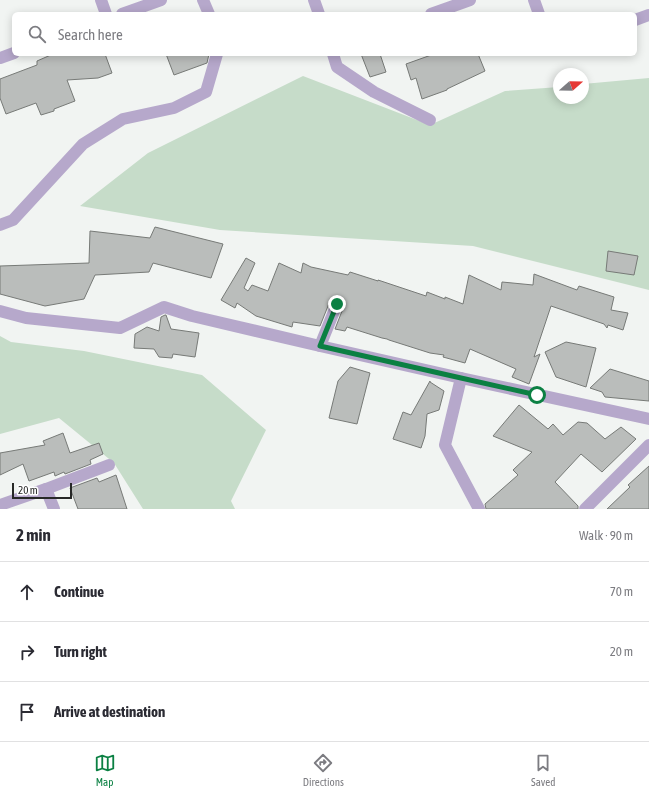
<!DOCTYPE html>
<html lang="en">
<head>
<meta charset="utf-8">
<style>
	:root { --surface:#fff; --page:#f2f2f3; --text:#2b2b33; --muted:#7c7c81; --line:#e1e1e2; --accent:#0b8043 }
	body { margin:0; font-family:"Asap Condensed",sans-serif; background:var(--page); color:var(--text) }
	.compass { position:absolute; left:553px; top:68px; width:36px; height:36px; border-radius:50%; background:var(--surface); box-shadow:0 2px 10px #0003; rotate:70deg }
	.scale { position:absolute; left:12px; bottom:10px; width:60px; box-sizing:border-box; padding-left:4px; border:2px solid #272827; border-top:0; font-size:11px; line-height:14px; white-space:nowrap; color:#272827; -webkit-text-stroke:3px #fff; paint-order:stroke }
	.stop { position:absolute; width:12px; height:12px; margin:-9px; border:3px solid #0b8043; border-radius:50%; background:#fff }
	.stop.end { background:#0b8043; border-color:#fff; box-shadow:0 1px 4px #0008 }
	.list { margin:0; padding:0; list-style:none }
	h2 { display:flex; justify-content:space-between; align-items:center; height:52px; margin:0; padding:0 16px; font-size:17px }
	h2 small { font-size:13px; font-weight:400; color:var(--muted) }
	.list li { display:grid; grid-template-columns:26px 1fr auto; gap:12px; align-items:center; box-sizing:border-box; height:60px; padding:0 16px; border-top:1px solid var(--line) }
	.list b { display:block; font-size:15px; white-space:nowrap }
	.list em { font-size:13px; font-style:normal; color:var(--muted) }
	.icon { flex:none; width:22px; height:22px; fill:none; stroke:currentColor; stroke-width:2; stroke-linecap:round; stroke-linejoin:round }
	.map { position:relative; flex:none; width:649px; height:509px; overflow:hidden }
	.search { position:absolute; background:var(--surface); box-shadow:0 2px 10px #0003; left:12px; right:12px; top:12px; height:44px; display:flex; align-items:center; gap:10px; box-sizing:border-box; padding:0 14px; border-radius:6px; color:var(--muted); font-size:15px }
	.sheet { height:232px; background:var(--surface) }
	nav { display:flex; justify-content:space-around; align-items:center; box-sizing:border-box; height:56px; border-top:1px solid var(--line); background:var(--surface); font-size:11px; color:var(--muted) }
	nav a { display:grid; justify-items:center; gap:2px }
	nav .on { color:var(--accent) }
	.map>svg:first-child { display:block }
	.green { fill:#c6dcc9 }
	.building { fill:#babdbb; stroke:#777a77 }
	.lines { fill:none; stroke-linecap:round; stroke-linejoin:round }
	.minor { stroke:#b6a8cb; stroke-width:12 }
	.route { stroke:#0b8043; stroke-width:5 }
</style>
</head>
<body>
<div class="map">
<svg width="649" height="509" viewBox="0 0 649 509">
	<rect width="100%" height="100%" fill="#f1f4f2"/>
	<g class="green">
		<path d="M 303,76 L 430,125 L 505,91 L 559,87 L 559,98 L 583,98 L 583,84 L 649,78 L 649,290 L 473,246 L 220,230 L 80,206 L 148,153 Z"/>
		<path d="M 0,336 L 11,342 L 84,351 L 202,375 L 266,430 L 231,501 L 235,509 L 143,509 L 114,463 L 59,418 L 0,434 Z"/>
	</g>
	<g class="building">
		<path d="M 53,54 L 105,54 L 112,73 L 98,78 L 67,80 L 75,101 L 54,109 L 54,111 L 41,115 L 36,103 L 6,114 L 0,98 L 0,79 L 37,65 L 37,61 Z"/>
		<path d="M 166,54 L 209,54 L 207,63 L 174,75 Z"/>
		<path d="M 361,54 L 380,54 L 386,72 L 370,77 Z"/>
		<path d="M 434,54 L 478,54 L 485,71 L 447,89 L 447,90 L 422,99 L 416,78 L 411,80 L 406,64 Z"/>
		<path d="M 155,227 L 223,244 L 211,278 L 153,263 L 149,272 L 95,275 L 84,299 L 45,306 L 0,294 L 0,266 L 89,263 L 90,231 L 150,238 Z"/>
		<path d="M 608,251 L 638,256 L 634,275 L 606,271 Z"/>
		<path d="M 246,258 L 255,263 L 244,288 L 248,291 L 252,285 L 268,291 L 279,263 L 301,273 L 303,263 L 311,267 L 348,275 L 350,272 L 378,281 L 378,280 L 426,296 L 427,292 L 445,299 L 445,297 L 463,304 L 469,275 L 501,290 L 502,282 L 533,285 L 534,274 L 577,290 L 579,286 L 614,297 L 611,310 L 628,313 L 623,330 L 608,325 L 607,328 L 604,324 L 551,306 L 534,357 L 540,354 L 529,384 L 512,377 L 516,369 L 470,349 L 465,363 L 443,357 L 444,355 L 430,353 L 389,340 L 387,339 L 382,338 L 347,327 L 345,331 L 335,329 L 344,306 L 344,303 L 343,300 L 339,297 L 336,297 L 333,298 L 330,301 L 320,326 L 293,322 L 292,327 L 256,316 L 237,303 L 235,308 L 221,300 Z"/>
		<path d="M 165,315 L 166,315 L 171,329 L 199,333 L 195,357 L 173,354 L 172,358 L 159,357 L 154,349 L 134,348 L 135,334 L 147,327 L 159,331 L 161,317 Z"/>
		<path d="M 566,342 L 596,348 L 586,387 L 556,377 L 545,352 Z"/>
		<path d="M 350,367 L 370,373 L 357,424 L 329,418 L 338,381 Z"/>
		<path d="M 610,369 L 649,381 L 649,401 L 605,397 L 602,392 L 590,388 Z"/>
		<path d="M 430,381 L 430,382 L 444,391 L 439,410 L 427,414 L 425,436 L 421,448 L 393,439 L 403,412 L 411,415 Z"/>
		<path d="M 519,405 L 548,429 L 553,424 L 563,435 L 578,422 L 587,423 L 605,439 L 621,427 L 636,439 L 602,472 L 581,454 L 555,482 L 578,506 L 578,509 L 486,509 L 485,504 L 518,475 L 513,470 L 532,452 L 493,436 Z"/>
		<path d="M 63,433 L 70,453 L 99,443 L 103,454 L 90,460 L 91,464 L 65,474 L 64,472 L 55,476 L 54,472 L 29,481 L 23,464 L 0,475 L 0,453 L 45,445 L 43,441 Z"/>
		<path d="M 649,466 L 649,509 L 607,509 L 630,487 L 628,485 Z"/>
		<path d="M 116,475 L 127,509 L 78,509 L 70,488 L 97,478 L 99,482 Z"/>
	</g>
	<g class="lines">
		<g class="minor">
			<path d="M 101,0 L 106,14"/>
			<path d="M 203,0 L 209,14"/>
			<path d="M 314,0 L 319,14"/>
			<path d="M 534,0 L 539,14"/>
			<path d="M 122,14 L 161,0"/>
			<path d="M 431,14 L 470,0"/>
			<path d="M 635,20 L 649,15"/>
			<path d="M 333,54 L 337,67 L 374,92 L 430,120"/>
			<path d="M 0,58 L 14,53"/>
			<path d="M 0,225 L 13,220 L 83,144 L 123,119 L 174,108 L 206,92 L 217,54"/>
			<path d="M 0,311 L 26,318 L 120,328 L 164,307 L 192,316 L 320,346 L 461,378 L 649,419"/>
			<path d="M 320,346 L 337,304"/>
			<path d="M 461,378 L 445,445 L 479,509"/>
			<path d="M 46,489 L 109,465"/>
			<path d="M 0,505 L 46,489 L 54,509"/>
			<path d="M 585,509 L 649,445"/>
		</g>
	</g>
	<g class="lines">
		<path class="route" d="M 337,304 L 320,346 L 461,378 L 537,395"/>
	</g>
</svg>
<svg class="compass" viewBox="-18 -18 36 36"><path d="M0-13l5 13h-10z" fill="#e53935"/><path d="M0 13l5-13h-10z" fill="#7c7c81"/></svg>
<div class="scale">20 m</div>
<div class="stop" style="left:537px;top:395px"></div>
<div class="stop end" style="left:337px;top:304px"></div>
<div class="search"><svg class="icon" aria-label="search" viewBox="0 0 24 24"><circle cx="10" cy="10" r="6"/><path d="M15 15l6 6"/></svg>Search here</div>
</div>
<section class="sheet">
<h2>2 min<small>Walk · 90 m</small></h2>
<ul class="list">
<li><svg class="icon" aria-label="ahead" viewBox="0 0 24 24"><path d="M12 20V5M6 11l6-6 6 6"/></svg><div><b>Continue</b></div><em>70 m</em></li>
<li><svg class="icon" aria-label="right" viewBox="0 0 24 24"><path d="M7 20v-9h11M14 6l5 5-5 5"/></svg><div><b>Turn right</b></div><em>20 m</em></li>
<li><svg class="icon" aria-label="arrive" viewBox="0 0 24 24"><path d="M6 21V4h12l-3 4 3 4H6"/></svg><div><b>Arrive at destination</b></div></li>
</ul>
</section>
<nav>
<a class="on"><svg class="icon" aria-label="map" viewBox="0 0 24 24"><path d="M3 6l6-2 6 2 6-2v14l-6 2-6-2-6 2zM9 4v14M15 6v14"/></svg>Map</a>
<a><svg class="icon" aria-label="directions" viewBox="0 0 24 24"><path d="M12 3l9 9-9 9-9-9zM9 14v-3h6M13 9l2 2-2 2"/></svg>Directions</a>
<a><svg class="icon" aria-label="saved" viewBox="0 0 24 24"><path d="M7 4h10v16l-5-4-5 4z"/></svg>Saved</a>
</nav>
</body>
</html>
